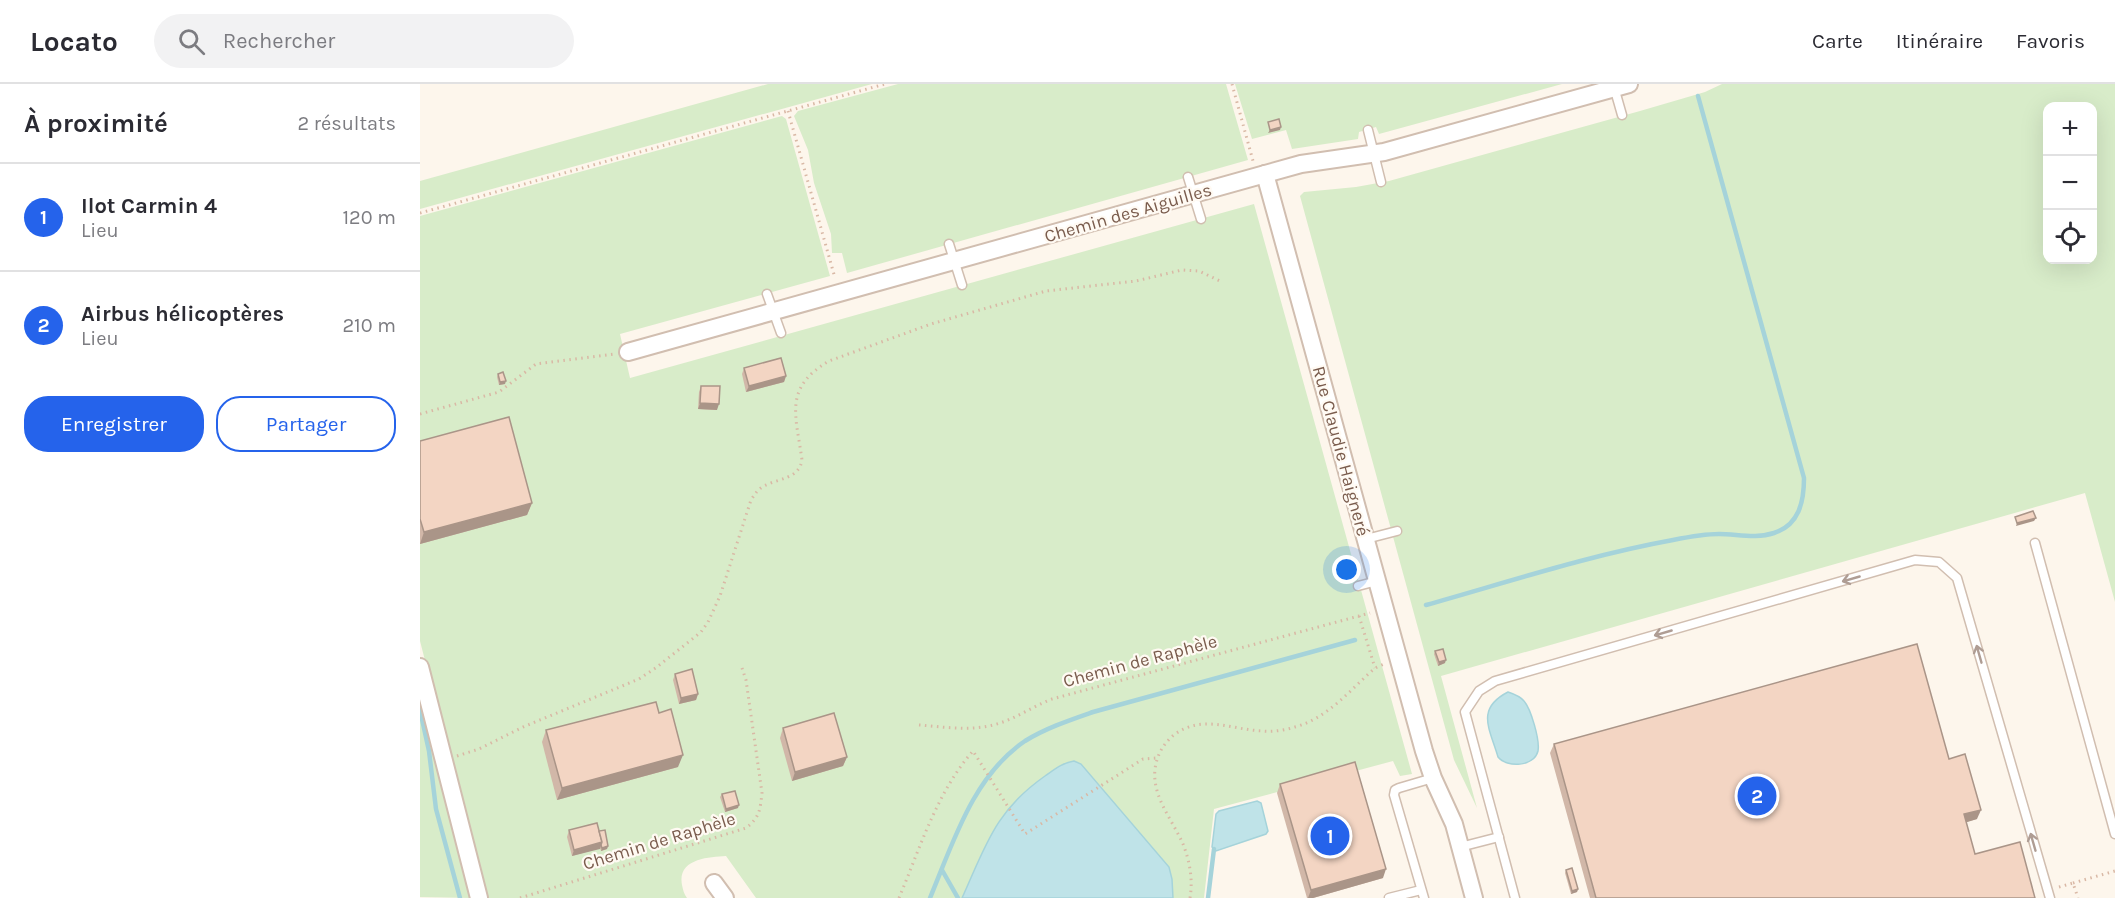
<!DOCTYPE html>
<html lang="fr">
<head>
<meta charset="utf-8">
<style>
	:root { --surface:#fff; --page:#f2f2f3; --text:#2b2b33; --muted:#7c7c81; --line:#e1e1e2; --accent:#2563eb }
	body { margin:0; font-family:Karla,sans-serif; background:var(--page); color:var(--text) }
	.controls { position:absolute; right:18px; top:18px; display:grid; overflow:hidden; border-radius:12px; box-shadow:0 6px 24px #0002 }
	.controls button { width:54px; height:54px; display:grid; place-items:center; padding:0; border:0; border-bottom:2px solid var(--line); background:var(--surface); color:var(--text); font:30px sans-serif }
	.you { position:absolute; left:927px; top:486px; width:21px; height:21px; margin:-15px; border:4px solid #fff; border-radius:50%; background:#1a73e8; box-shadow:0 0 0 9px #1a73e833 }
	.badge { display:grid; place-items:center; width:39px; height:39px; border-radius:50%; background:var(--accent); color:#fff; font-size:20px; font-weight:700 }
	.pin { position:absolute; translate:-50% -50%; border:3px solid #fff; box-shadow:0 2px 6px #0006 }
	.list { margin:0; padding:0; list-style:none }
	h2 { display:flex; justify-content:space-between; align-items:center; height:78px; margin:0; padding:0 24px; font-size:26px }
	h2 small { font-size:20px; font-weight:400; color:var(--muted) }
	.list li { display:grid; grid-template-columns:39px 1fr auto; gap:18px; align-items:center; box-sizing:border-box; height:108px; padding:0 24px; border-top:2px solid var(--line) }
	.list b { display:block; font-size:22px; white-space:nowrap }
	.list p { margin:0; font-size:20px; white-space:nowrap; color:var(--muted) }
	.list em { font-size:20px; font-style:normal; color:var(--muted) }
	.actions { display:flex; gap:12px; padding:18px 24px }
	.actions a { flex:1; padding:14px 0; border:2px solid var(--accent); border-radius:24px; text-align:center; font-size:21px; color:var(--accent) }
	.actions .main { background:var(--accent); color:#fff }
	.icon { flex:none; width:33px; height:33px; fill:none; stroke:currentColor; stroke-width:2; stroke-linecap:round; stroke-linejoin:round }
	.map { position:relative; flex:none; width:1695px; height:814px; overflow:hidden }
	header { display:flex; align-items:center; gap:36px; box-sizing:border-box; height:84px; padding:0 30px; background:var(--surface); border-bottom:2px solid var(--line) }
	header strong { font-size:28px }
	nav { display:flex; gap:33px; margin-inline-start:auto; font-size:21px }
	.search { width:420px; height:54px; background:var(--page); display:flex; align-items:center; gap:15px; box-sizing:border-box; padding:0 21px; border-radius:33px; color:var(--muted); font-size:22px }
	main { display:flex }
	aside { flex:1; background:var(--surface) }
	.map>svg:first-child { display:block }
	.green { fill:#d8ecc9; fill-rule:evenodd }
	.water { fill:#bfe3e8; stroke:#a5d3da; stroke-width:1.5 }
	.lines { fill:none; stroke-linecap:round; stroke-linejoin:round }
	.stream { stroke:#a5d3da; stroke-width:4.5 }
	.lane-casing { stroke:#d1beb0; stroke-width:11 }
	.street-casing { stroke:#d1beb0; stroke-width:20 }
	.path { stroke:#d9b8a5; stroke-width:3; stroke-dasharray:1.5 4.5; stroke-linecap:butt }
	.lane { stroke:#fff; stroke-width:8 }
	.street { stroke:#fff; stroke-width:16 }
	.wall { fill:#d1b7a8 }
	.shaded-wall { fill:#aa9588 }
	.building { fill:#f3d5c3; stroke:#aa9588; stroke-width:1.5 }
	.oneway { stroke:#af9d94 }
	.labels { text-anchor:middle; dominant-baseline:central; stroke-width:4.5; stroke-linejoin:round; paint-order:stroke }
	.street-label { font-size:18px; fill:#7a5c4d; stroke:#fffaf3 }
</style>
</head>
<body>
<header>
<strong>Locato</strong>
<div class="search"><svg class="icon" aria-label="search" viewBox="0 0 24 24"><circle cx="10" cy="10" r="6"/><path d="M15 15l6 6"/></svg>Rechercher</div>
<nav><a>Carte</a><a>Itinéraire</a><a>Favoris</a></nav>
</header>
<main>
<aside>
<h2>À proximité<small>2 résultats</small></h2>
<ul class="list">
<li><span class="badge">1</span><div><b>Ilot Carmin 4</b><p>Lieu</p></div><em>120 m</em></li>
<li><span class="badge">2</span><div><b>Airbus hélicoptères</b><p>Lieu</p></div><em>210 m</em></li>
</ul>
<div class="actions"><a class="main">Enregistrer</a><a>Partager</a></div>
</aside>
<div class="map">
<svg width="1695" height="814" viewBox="0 0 1695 814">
	<rect width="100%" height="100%" fill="#fdf6ec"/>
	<g class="green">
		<path d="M 348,0 L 452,0 L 0,125 L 0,97 Z"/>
		<path d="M 478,0 L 806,0 L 828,76 L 427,189 L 422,169 L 412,169 L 411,150 L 394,99 L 388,66 L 374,32 L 378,27 Z"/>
		<path d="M 815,0 L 1142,0 L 959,50 L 956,43 L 939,48 L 938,55 L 872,65 L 866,46 L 832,55 Z"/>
		<path d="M 1302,0 L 1695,0 L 1695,518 L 1665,409 L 1021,592 L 1057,724 L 1034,676 L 880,112 L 884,108 L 936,103 L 969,97 L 1220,27 L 1285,8 ZM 1628,22 L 1672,22 L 1672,176 L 1628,176 Z"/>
		<path d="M 362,32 L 366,35 L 410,192 L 200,250 L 210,294 L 834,120 L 992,690 L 980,692 L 973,677 L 794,725 L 784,814 L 336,814 L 306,772 C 288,773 257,775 262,801 C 263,806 264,810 267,814 L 66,814 L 0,557 L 0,132 Z"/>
		<path d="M 0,617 L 52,814 L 0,813 Z"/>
	</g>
	<g class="water">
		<path d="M 1088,608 C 1094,610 1100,612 1104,617 C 1111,625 1120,656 1118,667 C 1114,683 1087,684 1078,673 C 1070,645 1055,625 1088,608 Z"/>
		<path d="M 654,677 L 661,680 L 749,783 L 752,795 L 753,814 L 542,814 C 566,761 575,727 625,692 C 635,685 642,679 654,677 Z"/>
		<path d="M 837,717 L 841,719 L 848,747 L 846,750 L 796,767 L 792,763 L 796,730 L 799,727 Z"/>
	</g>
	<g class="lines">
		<g class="stream">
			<path d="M 1006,521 C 1088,498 1170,471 1253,456 C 1268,453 1284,450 1299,450 C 1317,450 1336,455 1354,449 C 1379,441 1384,418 1384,394 L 1278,12"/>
			<path d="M 0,626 L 9,667 L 16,725 L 40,814"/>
			<path d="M 522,786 L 538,814"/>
			<path d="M 510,814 C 533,759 553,692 605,657 C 626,644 650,636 673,628 L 935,556"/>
			<path d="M 788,814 L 794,765"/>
		</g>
		<g class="lane-casing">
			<g id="lane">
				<path d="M 1194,3 L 1202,31"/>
				<path d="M 948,46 L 961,98"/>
				<path d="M 768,93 L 781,135"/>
				<path d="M 529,160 L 542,201"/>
				<path d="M 347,210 L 361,249"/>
				<path d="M 946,455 L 977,447"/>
				<path d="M 1615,459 L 1695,750"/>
				<path d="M 938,502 L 957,497"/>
				<path d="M 1040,763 L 1079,753"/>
				<path d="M 969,814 L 1001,806"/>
				<path d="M 1004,814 L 974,711 L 975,706 L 979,704 L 1013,694"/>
				<path d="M 1095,814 L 1045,628 L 1059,607 L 1075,597 L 1495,476 L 1519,478 L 1537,494 L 1630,814"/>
			</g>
		</g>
		<g class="street-casing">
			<g id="street">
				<path d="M 845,90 L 1004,667 L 1013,694 L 1034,740 L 1054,814"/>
				<path d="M 208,268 L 881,80 L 964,68 L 1209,0"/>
				<path d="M 0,583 L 59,814"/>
				<path d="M 294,799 L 305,814"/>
			</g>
		</g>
		<g class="path">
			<path d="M 812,0 L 833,77"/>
			<path d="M 368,27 L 415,194"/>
			<path d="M 0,129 L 465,0"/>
			<path d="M 0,330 L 79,308 L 116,280 L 195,270"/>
			<path d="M 939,532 L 955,584"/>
			<path d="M 499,641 C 525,643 554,648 580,639 C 598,633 614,622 632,615 L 950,529"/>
			<path d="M 37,672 L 59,665 L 103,643 L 219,595 L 237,583 L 281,548 L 288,538 L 300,512 L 331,416 C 335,410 338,405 344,402 C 359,394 379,395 382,376 C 376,331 363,304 409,277 L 511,240 L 626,207 L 716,197 L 762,186 L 779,187 L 800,197"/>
			<path d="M 1653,799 L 1695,787"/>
			<path d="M 1639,803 L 1653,799 L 1658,814"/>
			<path d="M 100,814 L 326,744 C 340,733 340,726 342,709 L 326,596 L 321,581"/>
			<path d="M 479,814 C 500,764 517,708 553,667 L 605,750 L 723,675 L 737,674"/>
			<path d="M 770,814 C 773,796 770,778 763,760 C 752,735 732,713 735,685 C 737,670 744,659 755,650 C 784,630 812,646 843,647 C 854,648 865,646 875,643 C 908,634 930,606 955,584 L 964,580"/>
		</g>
		<use href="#lane" class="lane"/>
		<use href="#street" class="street"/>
	</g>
	<g class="wall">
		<path d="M 324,284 L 366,292 L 364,298 L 326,308 L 322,290 Z"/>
		<path d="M 78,290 L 85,300 L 79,301 L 77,293 Z"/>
		<path d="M 281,302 L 297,326 L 278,325 L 279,308 Z"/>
		<path d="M 0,357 L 112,419 L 107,431 L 0,460 Z"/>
		<path d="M 1015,567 L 1025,579 L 1018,582 L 1014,570 Z"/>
		<path d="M 255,590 L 278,610 L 276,616 L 259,620 L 253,596 Z"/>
		<path d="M 239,629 L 258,683 L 137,716 L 122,658 L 126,646 Z"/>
		<path d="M 363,644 L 427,673 L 423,682 L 372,697 L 360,654 Z"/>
		<path d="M 1134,660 L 1529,675 L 1557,735 L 1546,738 L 1555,770 L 1615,814 L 1170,814 L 1130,669 Z"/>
		<path d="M 860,700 L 963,794 L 893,814 L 887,814 L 857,709 Z"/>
		<path d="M 302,710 L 318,724 L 305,728 L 300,713 Z"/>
		<path d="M 149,746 L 179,747 L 188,762 L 187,765 L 181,767 L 180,764 L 152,772 L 147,753 Z"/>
		<path d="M 1146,786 L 1158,805 L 1157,808 L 1151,810 L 1145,789 Z"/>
	</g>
	<g class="shaded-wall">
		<path d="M 861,43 L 860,46 L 848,49 L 850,46 Z"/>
		<path d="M 366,292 L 364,298 L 326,308 L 329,302 Z"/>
		<path d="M 86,297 L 85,300 L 79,301 L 80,298 Z"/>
		<path d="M 280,319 L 299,320 L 297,326 L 278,325 Z"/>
		<path d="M 112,419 L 107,431 L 0,460 L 4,448 Z"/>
		<path d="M 1616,434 L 1614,437 L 1596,442 L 1597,439 Z"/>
		<path d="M 1026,576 L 1025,579 L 1018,582 L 1019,578 Z"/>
		<path d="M 278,610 L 276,616 L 259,620 L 261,614 Z"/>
		<path d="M 263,671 L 258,683 L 137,716 L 142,704 Z"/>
		<path d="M 427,673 L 423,682 L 372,697 L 375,688 Z"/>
		<path d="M 319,721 L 318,724 L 305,728 L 306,725 Z"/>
		<path d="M 1561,726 L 1557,735 L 1541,740 L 1544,730 Z"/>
		<path d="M 182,758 L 180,765 L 152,772 L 154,766 Z"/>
		<path d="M 188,762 L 187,765 L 181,767 L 182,764 Z"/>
		<path d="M 966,785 L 963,794 L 893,814 L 888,814 L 891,806 Z"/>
		<path d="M 1158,805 L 1157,808 L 1151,810 L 1152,807 Z"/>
	</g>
	<g class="building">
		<path d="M 859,35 L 861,43 L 850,46 L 848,38 Z"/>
		<path d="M 361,274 L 366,292 L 329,302 L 324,284 Z"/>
		<path d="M 83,288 L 86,297 L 80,298 L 78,290 Z"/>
		<path d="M 281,302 L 300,302 L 299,320 L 280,319 Z"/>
		<path d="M 89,333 L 112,419 L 4,448 L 0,435 L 0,357 Z"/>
		<path d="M 1613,427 L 1616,434 L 1597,439 L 1595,433 Z"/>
		<path d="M 1497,560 L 1529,675 L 1545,670 L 1561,726 L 1544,730 L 1555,770 L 1600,758 L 1615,814 L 1176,814 L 1134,660 Z"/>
		<path d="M 1023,565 L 1026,576 L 1019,578 L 1015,567 Z"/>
		<path d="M 272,585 L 278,610 L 261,614 L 255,590 Z"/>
		<path d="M 236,618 L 239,629 L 251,625 L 263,671 L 142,704 L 126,646 Z"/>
		<path d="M 414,629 L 427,673 L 375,688 L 363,644 Z"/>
		<path d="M 935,678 L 966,785 L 891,806 L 860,700 Z"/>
		<path d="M 315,707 L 319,721 L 306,725 L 302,710 Z"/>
		<path d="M 177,739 L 182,758 L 154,766 L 149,746 Z"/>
		<path d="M 185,746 L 188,762 L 182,764 L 181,761 L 182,758 L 179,747 Z"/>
		<path d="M 1152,784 L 1158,805 L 1152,807 L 1146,786 Z"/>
	</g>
	<defs><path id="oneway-shaft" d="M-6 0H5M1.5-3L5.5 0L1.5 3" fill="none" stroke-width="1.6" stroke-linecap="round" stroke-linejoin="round" transform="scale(1.5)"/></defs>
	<g class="oneway">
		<use href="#oneway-shaft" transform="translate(1431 495) rotate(164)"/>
		<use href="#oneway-shaft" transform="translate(1243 549) rotate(164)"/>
		<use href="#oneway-shaft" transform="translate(1559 570) rotate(-106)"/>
		<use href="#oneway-shaft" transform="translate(1613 758) rotate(-106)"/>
	</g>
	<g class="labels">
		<g class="street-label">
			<text transform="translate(708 129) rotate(-16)">Chemin des Aiguilles</text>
			<text transform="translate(921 367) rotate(75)">Rue Claudie Haigneré</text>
			<text transform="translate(720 577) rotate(-15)">Chemin de Raphèle</text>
			<text transform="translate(239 757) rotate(-17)">Chemin de Raphèle</text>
		</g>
	</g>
</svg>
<div class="controls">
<button>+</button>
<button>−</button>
<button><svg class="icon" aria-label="locate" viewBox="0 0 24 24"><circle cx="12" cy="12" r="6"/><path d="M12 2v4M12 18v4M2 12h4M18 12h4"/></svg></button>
</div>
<div class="you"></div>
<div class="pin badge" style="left:910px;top:752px">1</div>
<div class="pin badge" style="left:1337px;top:712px">2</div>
</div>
</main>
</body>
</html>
